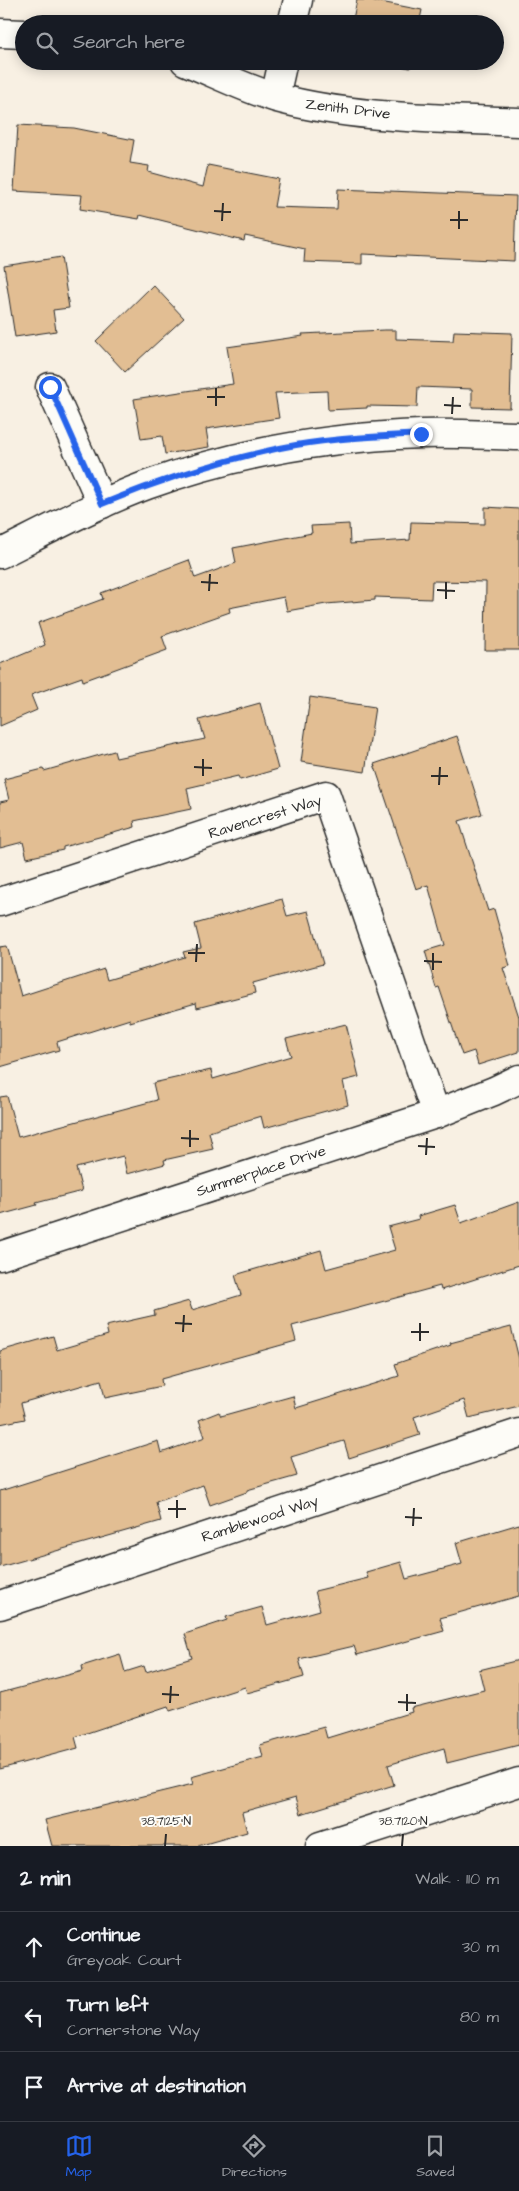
<!DOCTYPE html>
<html lang="en">
<head>
<meta charset="utf-8">
<style>
	:root { --surface:#171b24; --page:#20242c; --text:#f1f3f6; --muted:#9ea1a6; --line:#363941; --accent:#2563eb }
	body { margin:0; font-family:"Architects Daughter",sans-serif; background:var(--page); color:var(--text) }
	.stop { position:absolute; width:15px; height:15px; margin:-11px; border:4px solid #2563eb; border-radius:50%; background:#fff }
	.stop.end { background:#2563eb; border-color:#fff; box-shadow:0 1px 5px #0008 }
	.list { margin:0; padding:0; list-style:none }
	h2 { display:flex; justify-content:space-between; align-items:center; height:65px; margin:0; padding:0 20px; font-size:21px }
	h2 small { font-size:16px; font-weight:400; color:var(--muted) }
	.list li { display:grid; grid-template-columns:32px 1fr auto; gap:15px; align-items:center; box-sizing:border-box; height:70px; padding:0 20px; border-top:1px solid var(--line) }
	.list b { display:block; font-size:19px; white-space:nowrap }
	.list p { margin:0; font-size:16px; white-space:nowrap; color:var(--muted) }
	.list em { font-size:16px; font-style:normal; color:var(--muted) }
	.icon { flex:none; width:28px; height:28px; fill:none; stroke:currentColor; stroke-width:2; stroke-linecap:round; stroke-linejoin:round }
	.map { position:relative; flex:none; width:519px; height:1846px; overflow:hidden }
	.search { position:absolute; background:var(--surface); box-shadow:0 2px 12px #0003; left:15px; right:15px; top:15px; height:55px; display:flex; align-items:center; gap:12px; box-sizing:border-box; padding:0 18px; border-radius:28px; color:var(--muted); font-size:19px }
	.sheet { height:275px; background:var(--surface) }
	nav { display:flex; justify-content:space-around; align-items:center; box-sizing:border-box; height:70px; border-top:1px solid var(--line); background:var(--surface); font-size:14px; color:var(--muted) }
	nav a { display:grid; justify-items:center; gap:2px }
	nav .on { color:var(--accent) }
	.map>svg:first-child { display:block }
	.building { fill:#e2be93; stroke:#2b2b2b }
	.lines { fill:none; stroke-linecap:round; stroke-linejoin:round }
	.minor-casing { stroke:#2b2b2b; stroke-width:31 }
	.minor { stroke:#fdfcf7; stroke-width:28 }
	.route { stroke:#2563eb; stroke-width:6 }
	.ticks { fill:none; stroke:#2b2b2b; stroke-width:2 }
	.labels { text-anchor:middle; dominant-baseline:central; stroke-width:4; stroke-linejoin:round; paint-order:stroke }
	.street-label { font-size:15px; fill:#2b2b2b; stroke:#fdfcf7 }
	.ticks-label { font-size:12px; text-anchor:middle; fill:#2b2b2b; stroke:#fdfcf7; stroke-width:4; stroke-linejoin:round; paint-order:stroke }
</style>
</head>
<body>
<div class="map">
<svg width="519" height="1846" viewBox="0 0 519 1846">
	<rect width="100%" height="100%" fill="#f8f0e3"/>
	<filter id="ink" filterUnits="userSpaceOnUse"><feTurbulence type="fractalNoise" baseFrequency=".02" numOctaves="2"/><feDisplacementMap in="SourceGraphic" scale="10" xChannelSelector="R" yChannelSelector="G"/><feConvolveMatrix kernelMatrix="1 2 1 2 8 2 1 2 1" color-interpolation-filters="sRGB"/></filter>
	<g filter="url(#ink)">
		<g class="building">
			<path d="M 357,0 L 370,0 L 422,10 L 419,24 L 352,24 Z"/>
			<path d="M 376,61 L 412,61 L 410,68 Z"/>
			<path d="M 18,125 L 74,128 L 134,140 L 130,163 L 149,166 L 148,172 L 203,187 L 208,165 L 279,179 L 274,207 L 337,209 L 338,189 L 516,196 L 514,261 L 362,254 L 362,264 L 304,262 L 305,249 L 245,236 L 244,241 L 140,215 L 139,219 L 80,209 L 82,195 L 14,191 Z"/>
			<path d="M 61,257 L 69,308 L 53,310 L 56,331 L 15,337 L 4,266 Z"/>
			<path d="M 153,285 L 184,318 L 125,372 L 96,341 Z"/>
			<path d="M 384,330 L 396,330 L 396,339 L 453,341 L 454,331 L 512,333 L 510,408 L 472,407 L 472,389 L 418,387 L 417,407 L 367,406 L 367,408 L 328,410 L 327,391 L 275,393 L 279,418 L 206,429 L 209,447 L 165,454 L 162,436 L 141,439 L 134,399 L 233,384 L 227,347 L 303,336 L 302,334 Z"/>
			<path d="M 485,507 L 519,509 L 519,650 L 485,650 L 486,582 L 432,581 L 431,599 L 375,597 L 375,600 L 326,604 L 287,611 L 284,597 L 229,608 L 230,612 L 162,636 L 167,650 L 83,681 L 82,677 L 31,695 L 37,710 L 0,726 L 0,664 L 45,645 L 38,623 L 103,599 L 101,593 L 189,560 L 195,578 L 236,563 L 233,548 L 312,533 L 311,526 L 349,524 L 350,544 L 410,540 L 411,522 L 485,524 Z"/>
			<path d="M 310,697 L 375,707 L 365,772 L 301,762 Z"/>
			<path d="M 260,703 L 278,769 L 240,780 L 238,776 L 187,788 L 191,809 L 134,821 L 135,827 L 63,847 L 63,850 L 27,858 L 23,842 L 0,848 L 0,802 L 9,800 L 4,779 L 43,769 L 44,771 L 114,751 L 116,758 L 205,739 L 199,720 Z"/>
			<path d="M 457,736 L 482,814 L 459,821 L 488,911 L 494,909 L 510,966 L 503,968 L 519,1017 L 519,1052 L 478,1065 L 474,1051 L 462,1055 L 439,987 L 436,988 L 425,951 L 445,945 L 428,885 L 416,889 L 374,764 Z"/>
			<path d="M 282,899 L 287,916 L 308,911 L 323,964 L 253,983 L 255,993 L 197,1008 L 196,1003 L 130,1022 L 130,1019 L 57,1042 L 59,1050 L 0,1067 L 0,947 L 7,946 L 21,996 L 104,969 L 107,980 L 185,957 L 183,952 L 201,948 L 195,924 Z"/>
			<path d="M 346,1024 L 359,1077 L 343,1081 L 348,1105 L 264,1128 L 261,1116 L 209,1132 L 213,1149 L 164,1160 L 165,1164 L 127,1174 L 123,1156 L 76,1168 L 82,1191 L 36,1203 L 37,1205 L 0,1215 L 0,1097 L 7,1096 L 18,1137 L 157,1100 L 153,1083 L 211,1070 L 213,1079 L 291,1056 L 286,1039 Z"/>
			<path d="M 519,1202 L 519,1265 L 441,1290 L 440,1286 L 292,1326 L 296,1341 L 161,1379 L 162,1386 L 105,1398 L 101,1380 L 21,1403 L 25,1419 L 0,1424 L 0,1351 L 53,1336 L 57,1350 L 108,1335 L 106,1326 L 155,1315 L 154,1311 L 189,1301 L 192,1310 L 241,1295 L 235,1275 L 321,1250 L 326,1269 L 395,1250 L 388,1227 L 419,1219 L 418,1216 L 455,1205 L 461,1223 Z"/>
			<path d="M 511,1327 L 519,1359 L 519,1406 L 469,1418 L 464,1400 L 414,1417 L 420,1435 L 349,1458 L 344,1441 L 291,1457 L 297,1476 L 247,1490 L 247,1492 L 210,1505 L 203,1485 L 156,1502 L 161,1521 L 0,1567 L 0,1491 L 158,1441 L 161,1453 L 205,1437 L 199,1420 L 219,1412 L 221,1416 L 293,1396 L 296,1408 L 399,1376 L 395,1364 L 451,1345 L 450,1343 Z"/>
			<path d="M 519,1524 L 519,1596 L 440,1618 L 444,1631 L 357,1655 L 354,1646 L 299,1659 L 304,1677 L 247,1693 L 245,1687 L 170,1711 L 168,1706 L 75,1737 L 78,1748 L 0,1769 L 0,1693 L 83,1671 L 82,1666 L 120,1654 L 125,1672 L 144,1666 L 146,1672 L 192,1658 L 185,1634 L 227,1620 L 226,1617 L 262,1607 L 267,1625 L 320,1610 L 315,1591 L 368,1578 L 366,1572 L 401,1562 L 406,1579 L 462,1564 L 456,1543 Z"/>
			<path d="M 519,1660 L 519,1745 L 447,1763 L 444,1748 L 388,1765 L 394,1785 L 301,1814 L 296,1797 L 242,1812 L 247,1832 L 198,1846 L 52,1846 L 45,1820 L 193,1784 L 191,1777 L 263,1757 L 260,1745 L 324,1727 L 327,1738 L 412,1712 L 411,1708 L 484,1690 L 479,1670 Z"/>
		</g>
		<g class="lines">
			<g class="minor-casing">
				<g id="minor">
					<path d="M 292,24 L 298,0"/>
					<path d="M 0,33 L 24,34"/>
					<path d="M 185,61 C 215,73 246,89 277,98 C 355,119 439,118 519,122"/>
					<path d="M 275,97 L 283,61"/>
					<path d="M 50,387 L 102,504"/>
					<path d="M 0,554 C 48,530 96,504 147,485 C 235,453 327,437 421,434 C 453,433 486,435 519,436"/>
					<path d="M 0,902 L 326,795 L 436,1114"/>
					<path d="M 0,1256 L 436,1114 L 494,1091 L 519,1079"/>
					<path d="M 0,1605 L 519,1433"/>
					<path d="M 320,1846 L 519,1782"/>
				</g>
			</g>
			<use href="#minor" class="minor"/>
		</g>
	</g>
	<g class="lines" filter="url(#ink)">
		<path class="route" d="M 50,387 L 102,504 C 160,480 219,461 280,448 C 327,438 374,437 421,434"/>
	</g>
	<path class="ticks" d="M 214,211 L 231,212M 450,220 L 468,220M 222,221 L 223,203M 459,229 L 459,211M 207,397 L 225,397M 444,405 L 461,406M 216,406 L 216,388M 452,414 L 453,397M 201,582 L 218,583M 437,590 L 455,591M 209,591 L 210,574M 446,599 L 446,582M 194,767 L 212,768M 203,776 L 203,759M 431,776 L 448,776M 439,785 L 440,767M 188,953 L 205,953M 424,961 L 442,962M 196,962 L 197,944M 433,970 L 433,953M 181,1138 L 199,1139M 418,1146 L 435,1147M 190,1147 L 190,1130M 426,1155 L 427,1138M 175,1323 L 192,1324M 183,1332 L 184,1315M 411,1332 L 429,1332M 420,1341 L 420,1323M 168,1509 L 186,1509M 405,1517 L 422,1518M 177,1518 L 177,1500M 413,1526 L 414,1508M 162,1694 L 179,1695M 398,1702 L 416,1703M 170,1703 L 171,1686M 407,1711 L 407,1694M 165,1846 L 166,1834M 402,1846 L 403,1834"/>
	<g class="labels">
		<g class="street-label">
			<text transform="translate(348 109) rotate(7)">Zenith Drive</text>
			<text transform="translate(265 817) rotate(-17)">Ravencrest Way</text>
			<text transform="translate(261 1171) rotate(-18)">Summerplace Drive</text>
			<text transform="translate(260 1519) rotate(-18)">Ramblewood Way</text>
		</g>
	</g>
	<g class="ticks-label">
		<text x="166" y="1825">38.7125°N</text>
		<text x="403" y="1825">38.7120°N</text>
	</g>
</svg>
<div class="stop" style="left:50px;top:387px"></div>
<div class="stop end" style="left:421px;top:434px"></div>
<div class="search"><svg class="icon" aria-label="search" viewBox="0 0 24 24"><circle cx="10" cy="10" r="6"/><path d="M15 15l6 6"/></svg>Search here</div>
</div>
<section class="sheet">
<h2>2 min<small>Walk · 110 m</small></h2>
<ul class="list">
<li><svg class="icon" aria-label="ahead" viewBox="0 0 24 24"><path d="M12 20V5M6 11l6-6 6 6"/></svg><div><b>Continue</b><p>Greyoak Court</p></div><em>30 m</em></li>
<li><svg class="icon" aria-label="left" viewBox="0 0 24 24"><path d="M17 20v-9H6M10 6l-5 5 5 5"/></svg><div><b>Turn left</b><p>Cornerstone Way</p></div><em>80 m</em></li>
<li><svg class="icon" aria-label="arrive" viewBox="0 0 24 24"><path d="M6 21V4h12l-3 4 3 4H6"/></svg><div><b>Arrive at destination</b></div></li>
</ul>
</section>
<nav>
<a class="on"><svg class="icon" aria-label="map" viewBox="0 0 24 24"><path d="M3 6l6-2 6 2 6-2v14l-6 2-6-2-6 2zM9 4v14M15 6v14"/></svg>Map</a>
<a><svg class="icon" aria-label="directions" viewBox="0 0 24 24"><path d="M12 3l9 9-9 9-9-9zM9 14v-3h6M13 9l2 2-2 2"/></svg>Directions</a>
<a><svg class="icon" aria-label="saved" viewBox="0 0 24 24"><path d="M7 4h10v16l-5-4-5 4z"/></svg>Saved</a>
</nav>
</body>
</html>
